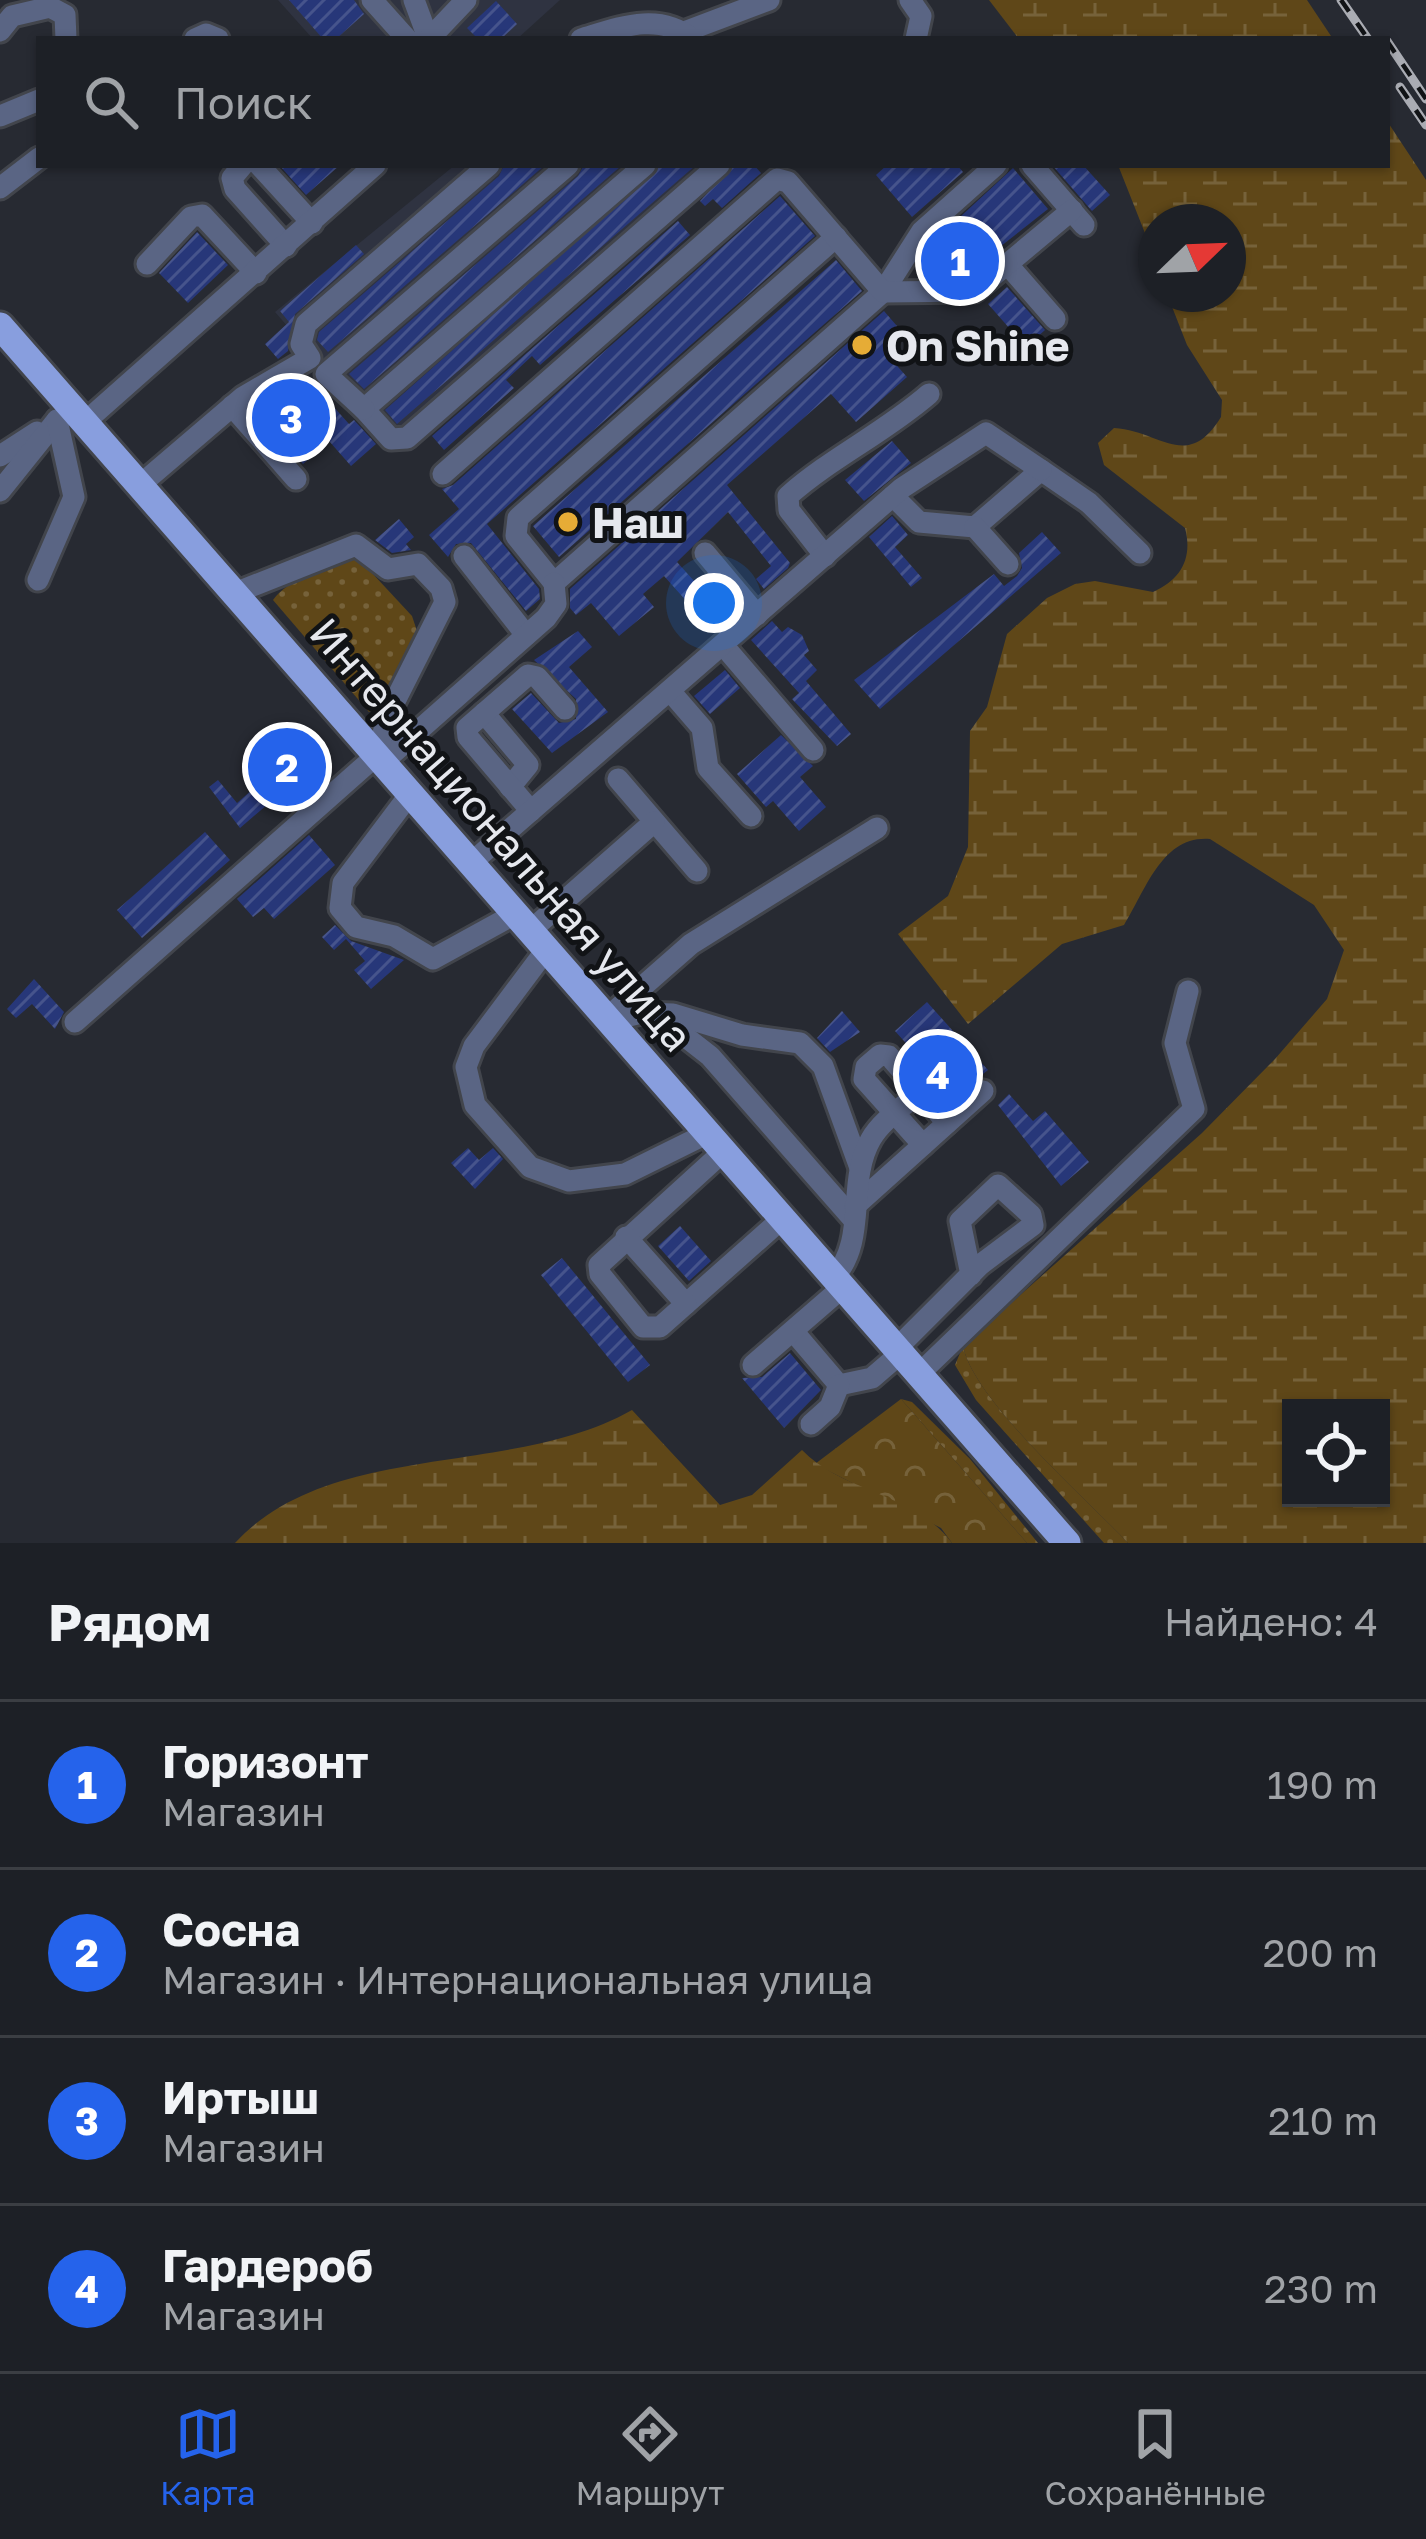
<!DOCTYPE html>
<html lang="ru">
<head>
<meta charset="utf-8">
<style>
	:root { --surface:#1d2026; --page:#25282e; --text:#f1f3f6; --muted:#a0a3a7; --line:#3b3e43; --accent:#2563eb }
	body { margin:0; font-family:"Golos Text",sans-serif; background:var(--page); color:var(--text) }
	.controls { position:absolute; right:36px; bottom:36px; display:grid; overflow:hidden; border-radius:0px; box-shadow:0 3px 9px #0004 }
	.controls button { width:108px; height:108px; display:grid; place-items:center; padding:0; border:0; border-bottom:3px solid var(--line); background:var(--surface); color:var(--text); font:60px sans-serif }
	.compass { position:absolute; left:1138px; top:204px; width:108px; height:108px; border-radius:50%; background:var(--surface); box-shadow:0 3px 9px #0004; rotate:67deg }
	.you { position:absolute; left:714px; top:603px; width:42px; height:42px; margin:-30px; border:9px solid #fff; border-radius:50%; background:#1a73e8; box-shadow:0 0 0 18px #1a73e833 }
	.badge { display:grid; place-items:center; width:78px; height:78px; border-radius:50%; background:var(--accent); color:#fff; font-size:39px; font-weight:700 }
	.pin { position:absolute; translate:-50% -50%; border:6px solid #fff; box-shadow:0 3px 12px #0006 }
	.list { margin:0; padding:0; list-style:none }
	h2 { display:flex; justify-content:space-between; align-items:center; height:156px; margin:0; padding:0 48px; font-size:51px }
	h2 small { font-size:39px; font-weight:400; color:var(--muted) }
	.list li { display:grid; grid-template-columns:78px 1fr auto; gap:36px; align-items:center; box-sizing:border-box; height:168px; padding:0 48px; border-top:3px solid var(--line) }
	.list b { display:block; font-size:45px; white-space:nowrap }
	.list p { margin:0; font-size:39px; white-space:nowrap; color:var(--muted) }
	.list em { font-size:39px; font-style:normal; color:var(--muted) }
	.icon { flex:none; width:66px; height:66px; fill:none; stroke:currentColor; stroke-width:2; stroke-linecap:round; stroke-linejoin:round }
	.map { position:relative; flex:none; width:1426px; height:1543px; overflow:hidden }
	.search { position:absolute; background:var(--surface); box-shadow:0 3px 9px #0004; left:36px; right:36px; top:36px; height:132px; display:flex; align-items:center; gap:30px; box-sizing:border-box; padding:0 42px; border-radius:0px; color:var(--muted); font-size:45px }
	.sheet { height:828px; background:var(--surface) }
	nav { display:flex; justify-content:space-around; align-items:center; box-sizing:border-box; height:168px; border-top:3px solid var(--line); background:var(--surface); font-size:33px; color:var(--muted) }
	nav a { display:grid; justify-items:center; gap:6px }
	nav .on { color:var(--accent) }
	.map>svg:first-child { display:block }
	.built { fill:#2f3341 }
	.grass { fill:url(#grass-dots) }
	.forest { fill:url(#forest-crowns) }
	.wetland { fill:url(#wetland-marsh); fill-rule:evenodd }
	.building { fill:url(#building-hatch) }
	.lines { fill:none; stroke-linecap:round; stroke-linejoin:round }
	.minor-casing { stroke:#42454c; stroke-width:27 }
	.major-casing { stroke:#42454c; stroke-width:33 }
	.minor { stroke:#5a6584; stroke-width:21 }
	.major { stroke:#889ede; stroke-width:27 }
	.rail-casing { stroke:#aaacb3; stroke-width:9 }
	.rail { stroke:#111316; stroke-width:4.5; stroke-dasharray:14; stroke-linecap:butt }
	.poi-dot { fill:#e6ac36; stroke:#111316; stroke-width:4.5 }
	.labels { text-anchor:middle; dominant-baseline:central; stroke-width:10; stroke-linejoin:round; paint-order:stroke }
	.poi-label { font-size:42px; font-weight:bold; fill:#e6e8ee; stroke:#111316; text-anchor:start }
	.street-label { font-size:42px; fill:#e6e8ee; stroke:#111316 }
</style>
</head>
<body>
<div class="map">
<svg width="1426" height="1543" viewBox="0 0 1426 1543">
	<defs>
		<pattern id="grass-dots" width="8" height="8" patternUnits="userSpaceOnUse" patternTransform="scale(3)"><rect width="8" height="8" fill="#5f4718"/><path d="M2 2h.1M6 6h.1" fill="none" stroke="#76623a" stroke-width="1.8" stroke-linecap="round"/></pattern>
		<pattern id="forest-crowns" width="20" height="18" patternUnits="userSpaceOnUse" patternTransform="scale(3)"><rect width="20" height="18" fill="#5f4718"/><path d="M2 6a3 3 0 1 1 6 0M12 15a3 3 0 1 1 6 0" fill="none" stroke="#76623a"/></pattern>
		<pattern id="wetland-marsh" width="20" height="14" patternUnits="userSpaceOnUse" patternTransform="scale(3)"><rect width="20" height="14" fill="#5f4718"/><path d="M1 5h8M5 5V1M11 12h8M15 12V8" fill="none" stroke="#76623a"/></pattern>
		<pattern id="building-hatch" width="6" height="6" patternUnits="userSpaceOnUse" patternTransform="scale(3)"><rect width="6" height="6" fill="#273779"/><path d="M-1 1l2-2M0 6l6-6M5 7l2-2" fill="none" stroke="#46548c"/></pattern>
	</defs>
	<rect width="100%" height="100%" fill="#272a32"/>
	<g class="built">
		<path d="M 278,0 L 560,0 L 517,39 L 313,39 Z"/>
		<path d="M 455,165 L 728,165 L 397,452 L 275,312 Z"/>
	</g>
	<g class="grass">
		<path d="M 359,559 L 412,616 L 418,634 L 379,706 L 369,712 L 273,600 C 285,582 336,556 359,559 Z"/>
		<path d="M 963,1346 C 974,1401 1087,1499 1128,1543 L 1104,1543 L 976,1400 L 955,1365 Z"/>
		<path d="M 901,1399 L 912,1402 L 970,1459 L 1038,1543 L 1027,1543 Z"/>
	</g>
	<path class="forest" d="M 901,1399 L 1027,1543 L 952,1543 L 941,1528 L 815,1464 Z"/>
	<g class="wetland">
		<path d="M 989,0 L 1307,0 L 1333,39 L 1019,39 Z"/>
		<path d="M 1387,121 L 1426,180 L 1426,1543 L 1128,1543 C 1087,1499 974,1401 963,1346 L 1202,1133 L 1275,1059 L 1327,999 L 1344,950 L 1314,905 L 1210,839 C 1162,835 1146,890 1124,925 L 1062,944 L 968,1024 L 898,934 L 948,896 L 968,847 L 970,731 L 987,707 L 1007,634 L 1047,598 L 1075,584 L 1095,581 L 1153,592 C 1181,580 1193,558 1185,528 L 1104,465 L 1098,443 L 1114,428 C 1161,431 1187,472 1221,417 L 1222,400 L 1187,345 L 1167,294 L 1228,294 L 1228,222 L 1156,222 L 1156,261 L 1118,165 L 1387,165 ZM 1381,1408 L 1381,1498 L 1291,1498 L 1291,1408 Z"/>
		<path d="M 632,1410 L 720,1505 L 752,1495 L 802,1450 C 844,1493 915,1493 952,1543 L 235,1543 C 331,1439 513,1478 632,1410 Z"/>
	</g>
	<g class="building">
		<path d="M 289,0 L 354,0 L 364,14 L 336,39 L 323,39 Z"/>
		<path d="M 496,1 L 517,24 L 501,39 L 478,39 L 467,28 Z"/>
		<path d="M 279,165 L 340,165 L 306,195 Z"/>
		<path d="M 504,165 L 545,165 L 328,352 L 317,340 L 319,332 L 499,176 Z"/>
		<path d="M 584,165 L 622,165 L 364,389 L 349,374 L 578,176 Z"/>
		<path d="M 661,165 L 696,165 L 397,424 L 385,410 Z"/>
		<path d="M 734,165 L 754,165 L 761,173 L 722,208 L 713,199 L 705,206 L 700,201 Z"/>
		<path d="M 887,165 L 957,165 L 963,172 L 912,217 L 876,175 Z"/>
		<path d="M 1052,165 L 1083,165 L 1110,195 L 1092,211 Z"/>
		<path d="M 1013,168 L 1048,209 L 963,276 L 933,242 Z"/>
		<path d="M 780,196 L 815,236 L 487,524 L 539,589 L 540,599 L 526,611 L 471,543 L 456,544 L 448,557 L 429,535 L 459,509 L 442,489 L 453,485 Z"/>
		<path d="M 678,221 L 690,235 L 540,365 L 532,356 L 506,380 L 514,388 L 444,450 L 432,436 Z"/>
		<path d="M 197,232 L 228,265 L 188,303 L 159,273 Z"/>
		<path d="M 356,245 L 364,254 L 295,314 L 288,351 L 278,359 L 265,344 L 289,322 L 280,311 Z"/>
		<path d="M 836,260 L 862,291 L 559,557 L 533,526 Z"/>
		<path d="M 1007,287 L 1045,330 L 1026,347 L 988,304 Z"/>
		<path d="M 884,311 L 903,333 L 883,350 L 907,377 L 856,422 L 831,394 L 727,485 L 790,563 L 788,568 L 764,589 L 756,579 L 771,566 L 728,512 L 677,562 L 713,602 L 719,596 L 735,614 L 714,632 L 664,576 L 643,594 L 654,607 L 619,636 L 591,603 L 576,615 L 570,608 L 570,589 Z"/>
		<path d="M 307,377 L 349,424 L 354,420 L 376,444 L 351,466 L 329,441 L 303,464 L 254,408 Z"/>
		<path d="M 892,441 L 911,463 L 864,501 L 845,480 Z"/>
		<path d="M 892,516 L 908,535 L 895,547 L 922,578 L 911,587 L 869,537 Z"/>
		<path d="M 399,519 L 414,537 L 406,544 L 411,550 L 392,553 L 375,540 Z"/>
		<path d="M 1042,532 L 1061,553 L 880,709 L 854,680 L 994,574 L 1004,586 L 1017,576 L 1022,568 L 1019,553 Z"/>
		<path d="M 772,621 L 782,632 L 788,627 L 802,635 L 809,651 L 804,655 L 817,670 L 806,681 L 851,734 L 837,746 L 792,699 L 799,693 L 751,640 Z"/>
		<path d="M 578,631 L 592,647 L 569,667 L 608,712 L 552,753 L 512,709 L 531,693 L 559,723 L 576,719 L 576,699 L 534,660 Z"/>
		<path d="M 725,670 L 740,688 L 710,714 L 694,696 Z"/>
		<path d="M 781,735 L 813,766 L 800,777 L 826,807 L 799,831 L 773,801 L 766,807 L 737,774 Z"/>
		<path d="M 287,750 L 316,789 L 307,797 L 294,782 L 240,828 L 209,787 L 218,780 L 237,803 L 278,767 L 276,760 Z"/>
		<path d="M 205,832 L 230,860 L 142,938 L 117,910 Z"/>
		<path d="M 309,835 L 335,865 L 274,919 L 264,908 L 253,917 L 237,899 Z"/>
		<path d="M 335,925 L 351,941 L 404,960 L 371,989 L 354,970 L 365,961 L 346,939 L 334,950 L 322,937 Z"/>
		<path d="M 34,979 L 64,1012 L 55,1029 L 32,1004 L 16,1018 L 7,1009 Z"/>
		<path d="M 927,1002 L 988,1070 L 954,1097 L 895,1031 Z"/>
		<path d="M 842,1011 L 860,1032 L 830,1052 L 817,1038 Z"/>
		<path d="M 1009,1094 L 1033,1121 L 1045,1111 L 1089,1162 L 1061,1186 L 998,1105 Z"/>
		<path d="M 468,1148 L 479,1160 L 493,1148 L 503,1159 L 475,1189 L 451,1163 Z"/>
		<path d="M 680,1226 L 711,1261 L 689,1281 L 658,1246 Z"/>
		<path d="M 562,1258 L 650,1365 L 628,1382 L 541,1275 Z"/>
		<path d="M 790,1353 L 821,1390 L 784,1428 L 742,1378 L 762,1377 Z"/>
	</g>
	<g class="lines">
		<g class="minor-casing">
			<g id="minor">
				<path d="M 372,0 L 407,39"/>
				<path d="M 414,0 L 427,35 L 422,39"/>
				<path d="M 910,0 L 921,16 L 916,39"/>
				<path d="M 0,31 L 12,16 L 50,7 L 65,15 L 66,39"/>
				<path d="M 684,32 L 769,0"/>
				<path d="M 195,39 L 206,34 L 218,39"/>
				<path d="M 429,39 L 466,0"/>
				<path d="M 581,39 C 618,28 658,11 692,39"/>
				<path d="M 0,116 L 39,100"/>
				<path d="M 243,165 L 232,178 L 235,189 L 286,246"/>
				<path d="M 259,165 L 312,223"/>
				<path d="M 645,165 L 364,409 L 391,439 L 407,438 L 719,165"/>
				<path d="M 1032,165 L 1084,225"/>
				<path d="M 0,188 L 39,158"/>
				<path d="M 836,237 L 518,518 L 516,536 L 554,583 L 883,292 L 922,231 L 996,165"/>
				<path d="M 147,264 L 191,217 L 202,215 L 256,273"/>
				<path d="M 1008,265 L 1055,319"/>
				<path d="M 232,406 L 296,479"/>
				<path d="M 364,409 L 326,374 L 568,165"/>
				<path d="M 85,422 L 375,165"/>
				<path d="M 0,456 L 37,432"/>
				<path d="M 443,474 L 777,179 L 788,182 L 883,292 L 975,291 L 1072,210"/>
				<path d="M 140,485 L 243,397 L 310,358 L 301,344 L 306,324 L 489,165"/>
				<path d="M 0,491 L 57,420"/>
				<path d="M 893,496 L 919,522 L 975,527 L 1041,470 L 1089,503 L 1140,553"/>
				<path d="M 975,527 L 1008,564"/>
				<path d="M 705,553 L 757,615"/>
				<path d="M 464,556 L 526,635"/>
				<path d="M 825,556 L 789,510 L 788,496 C 832,457 884,433 929,394"/>
				<path d="M 38,580 L 74,497 L 57,420"/>
				<path d="M 723,645 L 813,750"/>
				<path d="M 670,691 L 702,728 L 708,768 L 751,816"/>
				<path d="M 484,713 L 528,765 L 510,787"/>
				<path d="M 383,762 L 546,618 L 556,604 L 554,583"/>
				<path d="M 618,779 L 697,871"/>
				<path d="M 410,794 L 343,883 L 340,908 L 356,927 L 394,936 L 433,959 L 515,914"/>
				<path d="M 531,811 L 468,737 L 467,728 L 528,675 L 537,677 L 565,709"/>
				<path d="M 471,863 L 902,488 L 986,433 L 1041,470"/>
				<path d="M 530,931 L 654,822"/>
				<path d="M 546,950 L 474,1046 L 466,1067 L 475,1105 L 530,1167 L 569,1181 L 625,1174 L 708,1133"/>
				<path d="M 608,1017 L 691,944 L 877,828"/>
				<path d="M 660,1017 L 710,1056 L 854,1220"/>
				<path d="M 609,1021 L 641,1013 L 673,1014 L 742,1035 L 800,1043 L 823,1066 L 860,1168"/>
				<path d="M 75,1022 L 377,755 L 388,715 L 445,602 L 441,588 L 418,564 L 388,569 L 356,545 L 235,593"/>
				<path d="M 923,1145 L 864,1079 L 866,1067 L 880,1055 L 889,1056 L 947,1123"/>
				<path d="M 724,1151 L 599,1265 L 600,1274 L 643,1327 L 660,1327 L 783,1218"/>
				<path d="M 855,1206 L 983,1091"/>
				<path d="M 626,1237 L 686,1304"/>
				<path d="M 834,1277 C 868,1240 846,1182 871,1139 C 881,1121 904,1106 920,1092"/>
				<path d="M 793,1331 L 839,1385 L 872,1378 L 901,1353"/>
				<path d="M 897,1348 L 980,1265 L 1033,1225 L 1031,1215 L 998,1185 L 960,1221 L 971,1275"/>
				<path d="M 753,1365 L 843,1287"/>
				<path d="M 919,1374 L 1194,1109 L 1175,1043 L 1188,991"/>
				<path d="M 811,1424 L 830,1407 L 839,1385"/>
			</g>
		</g>
		<g class="major-casing">
			<path id="major" d="M 0,326 L 1067,1543"/>
		</g>
		<use href="#minor" class="minor"/>
		<use href="#major" class="major"/>
		<g class="rail-casing">
			<g id="rail">
				<path d="M 1341,0 L 1368,39"/>
				<path d="M 1387,41 L 1426,99"/>
				<path d="M 1400,87 L 1426,125"/>
			</g>
		</g>
		<use href="#rail" class="rail"/>
	</g>
	<g class="poi-dot">
		<circle cx="862" cy="345" r="12"/>
		<circle cx="568" cy="522" r="12"/>
	</g>
	<g class="labels">
		<g class="poi-label">
			<text x="886" y="345">On Shine</text>
			<text x="592" y="522">Наш</text>
		</g>
		<g class="street-label">
			<text transform="translate(502 834) rotate(49)">Интернациональная улица</text>
		</g>
	</g>
</svg>
<div class="controls">
<button><svg class="icon" aria-label="locate" viewBox="0 0 24 24"><circle cx="12" cy="12" r="6"/><path d="M12 2v4M12 18v4M2 12h4M18 12h4"/></svg></button>
</div>
<svg class="compass" viewBox="-18 -18 36 36"><path d="M0-13l5 13h-10z" fill="#e53935"/><path d="M0 13l5-13h-10z" fill="#a0a3a7"/></svg>
<div class="you"></div>
<div class="pin badge" style="left:960px;top:261px">1</div>
<div class="pin badge" style="left:287px;top:767px">2</div>
<div class="pin badge" style="left:291px;top:418px">3</div>
<div class="pin badge" style="left:938px;top:1074px">4</div>
<div class="search"><svg class="icon" aria-label="search" viewBox="0 0 24 24"><circle cx="10" cy="10" r="6"/><path d="M15 15l6 6"/></svg>Поиск</div>
</div>
<section class="sheet">
<h2>Рядом<small>Найдено: 4</small></h2>
<ul class="list">
<li><span class="badge">1</span><div><b>Горизонт</b><p>Магазин</p></div><em>190 m</em></li>
<li><span class="badge">2</span><div><b>Сосна</b><p>Магазин · Интернациональная улица</p></div><em>200 m</em></li>
<li><span class="badge">3</span><div><b>Иртыш</b><p>Магазин</p></div><em>210 m</em></li>
<li><span class="badge">4</span><div><b>Гардероб</b><p>Магазин</p></div><em>230 m</em></li>
</ul>
</section>
<nav>
<a class="on"><svg class="icon" aria-label="map" viewBox="0 0 24 24"><path d="M3 6l6-2 6 2 6-2v14l-6 2-6-2-6 2zM9 4v14M15 6v14"/></svg>Карта</a>
<a><svg class="icon" aria-label="directions" viewBox="0 0 24 24"><path d="M12 3l9 9-9 9-9-9zM9 14v-3h6M13 9l2 2-2 2"/></svg>Маршрут</a>
<a><svg class="icon" aria-label="saved" viewBox="0 0 24 24"><path d="M7 4h10v16l-5-4-5 4z"/></svg>Сохранённые</a>
</nav>
</body>
</html>
